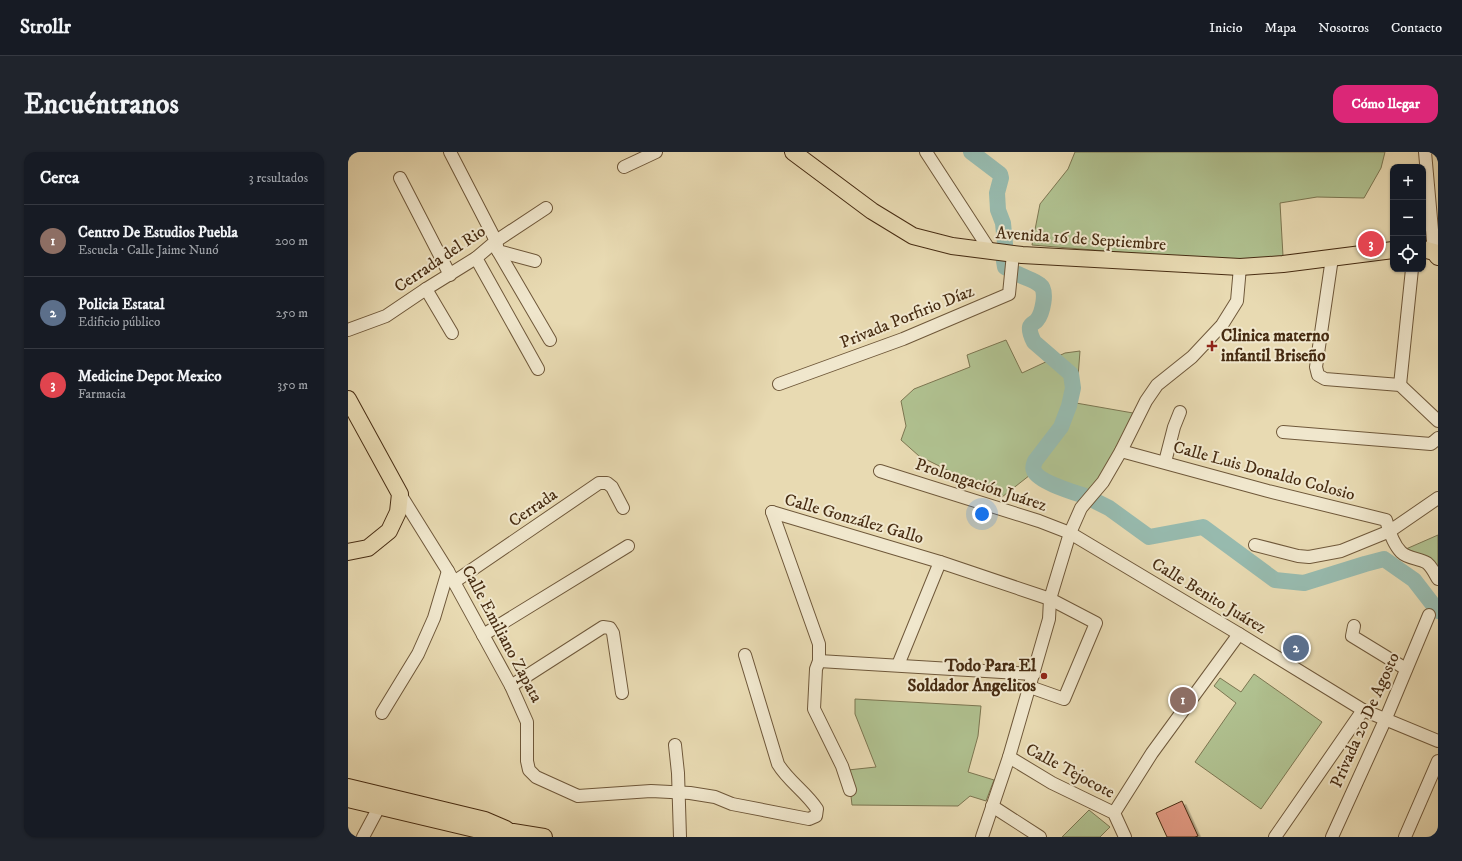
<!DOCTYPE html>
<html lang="es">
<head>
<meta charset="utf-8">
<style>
	:root { --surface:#171b24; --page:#20242c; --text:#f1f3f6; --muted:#9ea1a6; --line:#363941; --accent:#db2777 }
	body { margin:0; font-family:"IM FELL DW Pica",serif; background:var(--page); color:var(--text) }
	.controls { position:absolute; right:12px; top:12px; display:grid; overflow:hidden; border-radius:8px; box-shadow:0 1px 3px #0004 }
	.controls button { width:36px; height:36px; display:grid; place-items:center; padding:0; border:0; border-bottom:1px solid var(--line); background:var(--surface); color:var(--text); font:20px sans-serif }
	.you { position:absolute; left:634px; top:362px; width:14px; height:14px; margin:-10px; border:3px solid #fff; border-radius:50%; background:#1a73e8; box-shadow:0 0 0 6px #1a73e833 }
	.badge { display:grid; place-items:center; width:26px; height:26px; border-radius:50%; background:var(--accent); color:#fff; font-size:13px; font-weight:700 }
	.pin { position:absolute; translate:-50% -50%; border:2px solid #fff; box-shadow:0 1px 4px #0006 }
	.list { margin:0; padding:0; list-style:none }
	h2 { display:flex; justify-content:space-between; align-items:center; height:52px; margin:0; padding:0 16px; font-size:17px }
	h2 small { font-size:13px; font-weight:400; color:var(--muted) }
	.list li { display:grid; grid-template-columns:26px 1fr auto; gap:12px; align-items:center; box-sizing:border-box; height:72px; padding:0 16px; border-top:1px solid var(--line) }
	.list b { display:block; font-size:15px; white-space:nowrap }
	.list p { margin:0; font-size:13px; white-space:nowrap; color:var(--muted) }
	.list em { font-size:13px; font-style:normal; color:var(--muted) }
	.icon { flex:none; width:22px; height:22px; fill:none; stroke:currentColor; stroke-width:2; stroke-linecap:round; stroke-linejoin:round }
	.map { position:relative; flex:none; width:1090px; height:685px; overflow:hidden; border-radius:12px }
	header { display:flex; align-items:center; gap:24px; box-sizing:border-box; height:56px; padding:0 20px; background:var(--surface); border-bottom:1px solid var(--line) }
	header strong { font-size:19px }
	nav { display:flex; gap:22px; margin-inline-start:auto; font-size:14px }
	.intro { display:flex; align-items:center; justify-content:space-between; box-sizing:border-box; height:96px; padding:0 24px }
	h1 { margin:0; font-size:28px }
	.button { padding:10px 18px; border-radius:12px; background:var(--accent); color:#fff; font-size:14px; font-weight:700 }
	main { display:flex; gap:24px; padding:0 24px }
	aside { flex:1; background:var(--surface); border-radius:12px; box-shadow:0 1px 3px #0004 }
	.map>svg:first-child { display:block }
	.green { fill:#b0c190; stroke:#7c7651 }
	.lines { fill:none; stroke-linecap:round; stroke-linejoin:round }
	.river { stroke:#97baae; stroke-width:16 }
	.building { fill:#e09881; stroke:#472c12; filter:url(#shadow) }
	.minor-casing { stroke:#6f583a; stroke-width:14 }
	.major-casing { stroke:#472c12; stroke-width:18 }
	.minor { stroke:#f0e7cd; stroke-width:12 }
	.major { stroke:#e8dab2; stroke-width:16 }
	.poi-dot { fill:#8f2418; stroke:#f0e7cd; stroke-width:1.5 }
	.labels { text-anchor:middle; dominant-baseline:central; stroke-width:4; stroke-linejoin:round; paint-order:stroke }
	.street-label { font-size:17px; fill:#472c12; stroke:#f0e7cd }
	.poi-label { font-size:17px; font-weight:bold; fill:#472c12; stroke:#f0e7cd; text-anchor:start }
</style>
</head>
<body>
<header>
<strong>Strollr</strong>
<nav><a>Inicio</a><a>Mapa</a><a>Nosotros</a><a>Contacto</a></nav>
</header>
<div class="intro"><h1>Encuéntranos</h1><a class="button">Cómo llegar</a></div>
<main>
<aside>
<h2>Cerca<small>3 resultados</small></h2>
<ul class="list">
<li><span class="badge" style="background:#8d6e63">1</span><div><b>Centro De Estudios Puebla</b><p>Escuela · Calle Jaime Nunó</p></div><em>200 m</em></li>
<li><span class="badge" style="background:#5c6f8a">2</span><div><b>Policia Estatal</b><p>Edificio público</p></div><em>250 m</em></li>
<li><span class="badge" style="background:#e0444e">3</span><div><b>Medicine Depot Mexico</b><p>Farmacia</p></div><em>350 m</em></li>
</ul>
</aside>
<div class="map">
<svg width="1090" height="685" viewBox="0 0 1090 685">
	<defs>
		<filter id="shadow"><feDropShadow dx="3.5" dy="3.5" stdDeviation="0" flood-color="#0004"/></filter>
	</defs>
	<rect width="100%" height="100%" fill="#e8dab2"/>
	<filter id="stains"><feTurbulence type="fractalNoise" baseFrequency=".005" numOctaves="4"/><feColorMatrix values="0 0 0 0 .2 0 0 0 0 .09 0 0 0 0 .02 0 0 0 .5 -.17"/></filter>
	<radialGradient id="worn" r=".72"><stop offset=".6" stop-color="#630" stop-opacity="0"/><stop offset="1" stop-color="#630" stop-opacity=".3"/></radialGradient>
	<g class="green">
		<path d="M 727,0 L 1037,0 L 1033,16 L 1016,46 L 969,45 L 932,51 L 935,104 L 893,110 L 684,93 L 692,52 L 720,17 Z"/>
		<path d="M 658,188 L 674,221 L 717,201 L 732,199 L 728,251 L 785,261 L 755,323 L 734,348 L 682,323 L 654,345 L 571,304 L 553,288 L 558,274 L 553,249 L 566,237 L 622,215 L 619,203 Z"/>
		<path d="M 1090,383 L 1090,418 L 1083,406 L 1061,400 L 1058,397 Z"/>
		<path d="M 906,522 L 974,570 L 913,657 L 847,610 L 888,551 L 866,534 L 872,526 L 893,540 Z"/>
		<path d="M 507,547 L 633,554 L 630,584 L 620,620 L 646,628 L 638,649 L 622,644 L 610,654 L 504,653 L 500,618 L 528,615 L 507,562 Z"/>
		<path d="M 741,658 L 762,675 L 752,685 L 714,685 Z"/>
	</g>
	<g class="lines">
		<g class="river">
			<path d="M 623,0 L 652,22 L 653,26 L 649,41 L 650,58 L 655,71 L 657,92"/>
			<path d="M 656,109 L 657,115 L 663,118"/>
			<path d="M 670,122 C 677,126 686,128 692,133 C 700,139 694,162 689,168 C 687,171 683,171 682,175 C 681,180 684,186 686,190 L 723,222 L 725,236 L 721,254 L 713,275 L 687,309 C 686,313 684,315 686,319 C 691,330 725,340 737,344"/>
			<path d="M 747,349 L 761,356 L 801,385 L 855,375 L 927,428 L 956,431 L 1017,412 L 1036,407 L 1066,428 L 1090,459"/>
		</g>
	</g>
	<path class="building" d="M 834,649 L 850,684 L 847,685 L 819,685 L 808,661 Z"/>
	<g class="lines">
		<g class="minor-casing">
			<g id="minor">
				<path d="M 102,0 L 148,89 L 150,99 L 187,109"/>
				<path d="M 578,0 L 643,100"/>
				<path d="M 1077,0 L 1086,100"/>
				<path d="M 276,15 L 308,0"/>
				<path d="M 52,26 L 102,123"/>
				<path d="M 150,99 L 202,188"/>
				<path d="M 128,106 L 190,217"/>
				<path d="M 984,106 L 968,215 L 970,223 L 977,227 L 1052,233 L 1090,269"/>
				<path d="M 78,137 L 104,181"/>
				<path d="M 0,178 L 38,164 L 78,137 L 128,106 L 148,89 L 198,56"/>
				<path d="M 431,232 L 555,187 L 661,142 L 665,102"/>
				<path d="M 1052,233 L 1064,117"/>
				<path d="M 935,280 L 1083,292 L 1090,286"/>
				<path d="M 773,299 L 920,339 L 1038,368 C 1041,379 1045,392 1053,400 C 1060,407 1071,406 1079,411 C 1084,415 1087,422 1090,427"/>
				<path d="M 817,310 L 826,275 L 832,260"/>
				<path d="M 532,319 L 691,369 L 722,381 L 891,482 L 1015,558 L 1090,589"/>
				<path d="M 52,342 L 100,419 L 163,534 L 179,570 L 179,609 L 181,618 L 188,625 L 230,644 L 303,639 L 342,641 L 367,645 L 384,652 L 461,667 L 468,664 L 469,657 C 458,640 440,629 430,612 L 397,503"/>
				<path d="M 424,360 L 592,410 L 702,447 L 748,471 L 716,547 L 682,535"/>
				<path d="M 424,360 L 471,492 L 471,509 L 468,517 L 466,557 L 494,614 L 502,638"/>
				<path d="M 907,393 L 950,404 L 961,405 L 993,399 L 1042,379 L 1090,346"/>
				<path d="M 106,430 L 251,331 L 259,331 L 264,335 L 275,356"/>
				<path d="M 1006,474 L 1004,484 L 1058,517"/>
				<path d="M 135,483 L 280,394"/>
				<path d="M 471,509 L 686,522"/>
				<path d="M 550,513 L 592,410"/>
				<path d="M 163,534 L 255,475 L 262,476 L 265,481 L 274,541"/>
				<path d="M 34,561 L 70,502 L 86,466 L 100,419"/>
				<path d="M 327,593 L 330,621 L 332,685"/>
				<path d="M 661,605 L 704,631 L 766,661 L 777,685"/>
				<path d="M 644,654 L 692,685"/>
				<path d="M 766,661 L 804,601 L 891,482"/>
				<path d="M 15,685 L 31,655 L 33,647"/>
				<path d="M 634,685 L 661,605 L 701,467 L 702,447 L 722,381 L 733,356 L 755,330 L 773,299 L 798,249 L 809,233 L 844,205 L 874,173 L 889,149 L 892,115"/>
				<path d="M 927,685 L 1015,558"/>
				<path d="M 984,685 L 1038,566 L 1081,463"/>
				<path d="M 1057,685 L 1090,609"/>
			</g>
		</g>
		<g class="major-casing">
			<g id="major">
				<path d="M 445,0 L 524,59 L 565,84 L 604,94 L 674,103 L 892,115 L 935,112 L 1045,98"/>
				<path d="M 1075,97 L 1086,100 L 1090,105"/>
				<path d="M 0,247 L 52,342 L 50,360 L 41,379 L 20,396 L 0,400"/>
				<path d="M 0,635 L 137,668 L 158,677"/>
				<path d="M 0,647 L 135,679 L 152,681 L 165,680 L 196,685"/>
			</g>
		</g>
		<use href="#minor" class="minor"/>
		<use href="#major" class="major"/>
	</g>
	<g class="poi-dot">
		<path d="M862 188h4v4h4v4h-4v4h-4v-4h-4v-4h4z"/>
		<circle cx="696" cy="524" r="4"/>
	</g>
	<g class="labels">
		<g class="street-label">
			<text transform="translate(733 87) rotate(4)">Avenida 16 de Septiembre</text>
			<text transform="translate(92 107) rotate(-34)">Cerrada del Rio</text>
			<text transform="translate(559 165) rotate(-22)">Privada Porfirio Díaz</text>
			<text transform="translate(916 319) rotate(15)">Calle Luis Donaldo Colosio</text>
			<text transform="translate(633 333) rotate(18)">Prolongación Juárez</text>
			<text transform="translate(185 356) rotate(-34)">Cerrada</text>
			<text transform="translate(506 367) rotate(16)">Calle González Gallo</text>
			<text transform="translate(861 444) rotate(31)">Calle Benito Juárez</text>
			<text transform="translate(154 482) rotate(62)">Calle Emiliano Zapata</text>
			<text transform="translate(1017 568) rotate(-66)">Privada 20 De Agosto</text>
			<text transform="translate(722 619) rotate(28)">Calle Tejocote</text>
		</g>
		<g class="poi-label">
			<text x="873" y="184">Clinica materno<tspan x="873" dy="20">infantil Briseño</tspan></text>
			<text x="688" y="514" text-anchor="end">Todo Para El<tspan x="688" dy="20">Soldador Angelitos</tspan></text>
		</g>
	</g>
	<rect width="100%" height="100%" filter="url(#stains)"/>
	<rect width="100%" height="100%" fill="url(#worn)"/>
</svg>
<div class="controls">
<button>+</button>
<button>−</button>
<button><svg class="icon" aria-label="locate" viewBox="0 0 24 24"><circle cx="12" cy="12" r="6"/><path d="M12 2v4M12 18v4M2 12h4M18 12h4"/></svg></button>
</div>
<div class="you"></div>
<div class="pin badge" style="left:835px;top:548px;background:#8d6e63">1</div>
<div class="pin badge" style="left:948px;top:496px;background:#5c6f8a">2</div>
<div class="pin badge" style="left:1023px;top:92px;background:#e0444e">3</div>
</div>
</main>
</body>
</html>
